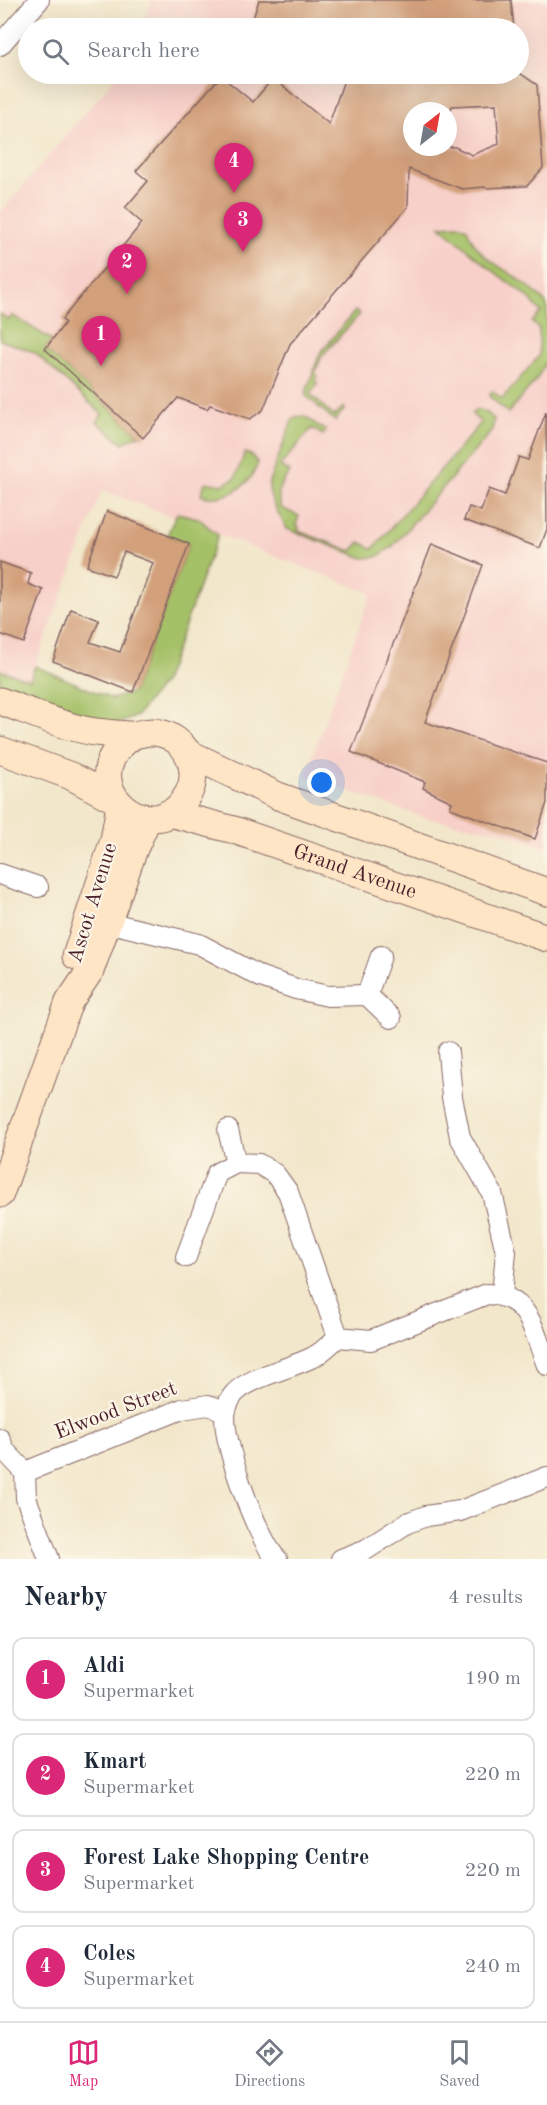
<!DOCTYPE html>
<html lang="en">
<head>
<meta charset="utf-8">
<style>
	:root { --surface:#fff; --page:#f2f2f3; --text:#1f2937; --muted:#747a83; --line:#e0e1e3; --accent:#db2777 }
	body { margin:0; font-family:"Old Standard TT",serif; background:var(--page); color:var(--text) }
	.compass { position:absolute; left:403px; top:102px; width:54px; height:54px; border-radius:50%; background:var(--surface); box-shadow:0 6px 24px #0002; rotate:31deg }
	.you { position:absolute; left:322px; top:783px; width:21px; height:21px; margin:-15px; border:4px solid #fff; border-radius:50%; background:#1a73e8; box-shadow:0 0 0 9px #1a73e833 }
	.badge { display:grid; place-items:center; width:39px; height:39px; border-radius:50%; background:var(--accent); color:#fff; font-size:20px; font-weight:700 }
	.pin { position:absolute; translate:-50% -50px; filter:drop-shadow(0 2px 3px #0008) }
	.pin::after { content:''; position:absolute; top:32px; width:21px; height:18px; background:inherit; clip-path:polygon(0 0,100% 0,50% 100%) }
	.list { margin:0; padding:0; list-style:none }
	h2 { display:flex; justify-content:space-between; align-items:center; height:78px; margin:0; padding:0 24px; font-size:26px }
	h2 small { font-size:20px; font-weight:400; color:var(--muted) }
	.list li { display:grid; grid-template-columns:39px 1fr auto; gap:18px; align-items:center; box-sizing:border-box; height:84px; margin:0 12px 12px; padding:0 12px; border:2px solid var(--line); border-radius:12px }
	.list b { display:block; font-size:22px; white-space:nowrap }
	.list p { margin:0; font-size:20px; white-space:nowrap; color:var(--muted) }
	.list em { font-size:20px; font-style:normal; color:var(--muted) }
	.icon { flex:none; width:33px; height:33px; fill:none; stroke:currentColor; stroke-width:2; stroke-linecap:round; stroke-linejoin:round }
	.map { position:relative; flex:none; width:547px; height:1559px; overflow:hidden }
	.search { position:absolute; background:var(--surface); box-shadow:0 6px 24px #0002; left:18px; right:18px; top:18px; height:66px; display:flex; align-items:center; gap:15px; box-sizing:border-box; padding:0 21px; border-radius:33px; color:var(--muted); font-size:22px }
	.sheet { height:462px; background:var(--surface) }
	nav { display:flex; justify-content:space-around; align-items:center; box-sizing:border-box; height:84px; border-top:2px solid var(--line); background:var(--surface); font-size:16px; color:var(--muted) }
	nav a { display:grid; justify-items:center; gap:3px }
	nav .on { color:var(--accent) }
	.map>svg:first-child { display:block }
	.built { fill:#f7d0c9; fill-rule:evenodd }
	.green { fill:#a5c168; stroke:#78704a; stroke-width:1.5 }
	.building { fill:#d3a07b; fill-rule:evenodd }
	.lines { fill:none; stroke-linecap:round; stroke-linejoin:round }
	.street-casing { stroke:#856563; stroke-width:22 }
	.secondary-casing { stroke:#856563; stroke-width:29 }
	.street { stroke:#fff; stroke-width:20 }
	.secondary { stroke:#fde5c5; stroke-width:27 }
	.labels { text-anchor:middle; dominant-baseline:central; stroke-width:4.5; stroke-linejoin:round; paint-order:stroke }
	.street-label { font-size:21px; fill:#4a1f2b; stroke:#fcf5e5 }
</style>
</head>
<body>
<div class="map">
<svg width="547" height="1559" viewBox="0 0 547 1559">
	<rect width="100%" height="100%" fill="#fcf5e5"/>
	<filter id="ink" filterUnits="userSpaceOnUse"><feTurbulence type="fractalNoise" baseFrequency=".0167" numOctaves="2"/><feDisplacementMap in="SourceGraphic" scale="12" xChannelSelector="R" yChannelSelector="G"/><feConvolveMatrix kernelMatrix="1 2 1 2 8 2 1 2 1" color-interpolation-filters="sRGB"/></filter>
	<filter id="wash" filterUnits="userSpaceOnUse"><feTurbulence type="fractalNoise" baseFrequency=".008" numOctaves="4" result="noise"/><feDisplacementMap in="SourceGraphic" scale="24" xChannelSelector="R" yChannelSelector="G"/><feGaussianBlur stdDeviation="1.35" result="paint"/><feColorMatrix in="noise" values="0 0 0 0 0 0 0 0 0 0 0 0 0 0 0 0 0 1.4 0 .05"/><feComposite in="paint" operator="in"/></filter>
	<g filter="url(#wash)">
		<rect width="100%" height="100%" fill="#f2e7cb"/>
		<path class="built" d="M 152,0 L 547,0 L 547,848 L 498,831 L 426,818 L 305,776 L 371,593 L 102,490 L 30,680 L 0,670 L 0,213 L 118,74 L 518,74 L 518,28 L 141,28 ZM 412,111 L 448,111 L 448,147 L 412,147 Z"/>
		<g class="green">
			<path d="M 461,225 L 467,228 C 477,257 497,264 520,280 C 529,286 537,294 545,302 L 547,305 L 547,360 L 536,380 L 508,413 L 489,396 L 492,391 L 502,399 L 539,356 L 539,329 L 532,322 L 541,312 L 529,298 L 487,266 L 440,226 Z"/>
			<path d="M 355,311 L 360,314 L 322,356 L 315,372 L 318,377 L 315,381 L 318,384 L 310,394 L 334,416 L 344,407 L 345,409 L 335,421 L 305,395 L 320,353 Z"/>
			<path d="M 0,314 L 9,320 L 12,315 L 52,340 L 45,349 L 139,435 L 123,443 L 97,422 L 102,414 L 34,352 L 0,340 Z"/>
			<path d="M 477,409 L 486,412 L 494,419 L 492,431 L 392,547 L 377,557 L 363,558 L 287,529 C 279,514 268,499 269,482 L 291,423 L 295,417 L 304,416 L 326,431 L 323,435 L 312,428 L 280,466 L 290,472 C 279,486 276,490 281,508 L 299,516 L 296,525 L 299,527 L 298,531 L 352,551 L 360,542 L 373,549 L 481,423 L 472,414 Z"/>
			<path d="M 245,453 L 251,455 L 258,463 C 251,486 224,503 201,495 L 205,482 L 222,485 L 235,478 Z"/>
			<path d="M 177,513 L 198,518 L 218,535 L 165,680 L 137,716 L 118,724 L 81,719 L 0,691 L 0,670 L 30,680 L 35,666 L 112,699 L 133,692 L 189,544 L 167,535 Z"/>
		</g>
		<g id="blocks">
			<g class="building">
				<path d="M 259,0 L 511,0 L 514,28 L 250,28 Z"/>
				<path d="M 346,74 L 521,74 L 537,85 L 543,168 L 527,186 L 486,188 L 485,187 L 462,189 L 409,169 L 408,207 L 290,344 L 263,410 L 250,419 L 210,405 L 207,409 L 178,398 L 143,438 L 45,349 L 65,323 L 62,319 L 142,223 L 125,208 L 148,181 L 136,171 L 221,76 L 253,102 L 273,78 L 329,124 ZM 496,104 L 499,144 L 472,155 L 455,147 L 412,147 L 412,111 L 450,111 L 452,106 Z"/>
				<path d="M 546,412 L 547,529 L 540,548 L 464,520 L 469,507 L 481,511 L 489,489 L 505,495 L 519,457 L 528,460 Z"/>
				<path d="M 107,511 L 189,544 L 133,692 L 53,661 L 71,609 L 99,620 L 90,642 L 120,652 L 153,563 L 124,552 L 114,576 L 87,566 Z"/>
				<path d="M 432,544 L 483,565 L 425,722 L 547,763 L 547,803 L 535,839 L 450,808 L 452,802 L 423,788 L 425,782 L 351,752 Z"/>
				<path d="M 0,562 L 31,573 L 28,584 L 43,590 L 24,643 L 0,634 Z"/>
			</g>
		</g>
	</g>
	<g filter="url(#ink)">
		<use href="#blocks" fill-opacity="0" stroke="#856563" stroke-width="1.5"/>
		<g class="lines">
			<g class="street-casing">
				<g id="street">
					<path d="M 0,45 L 39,0"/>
					<path d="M 0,874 L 38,887"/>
					<path d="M 94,919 L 199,944 L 261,977 L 296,989 L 328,996 L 367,995"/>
					<path d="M 381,956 L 367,995 L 391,1018"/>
					<path d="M 448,1052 L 452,1097 L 460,1137 L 492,1193 L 506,1252 L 502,1295"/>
					<path d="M 228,1130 L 236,1163"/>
					<path d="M 186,1257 L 217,1173 L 236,1163 L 259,1164 L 275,1174 L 288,1192 L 338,1337"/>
					<path d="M 0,1439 L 4,1450 L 25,1472 L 26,1498 L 49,1559"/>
					<path d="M 25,1472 L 182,1409 L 208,1405 L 225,1411"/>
					<path d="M 277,1559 C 258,1542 219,1435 226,1410 C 227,1405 231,1397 234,1394 C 249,1377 292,1368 313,1357 C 322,1353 330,1344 338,1337 L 371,1340 L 487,1294 C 531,1296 533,1331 547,1365"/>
					<path d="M 341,1559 L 367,1549 L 407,1523 L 426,1516 L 460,1511 L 547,1477"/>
				</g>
			</g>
			<g class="secondary-casing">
				<g id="secondary">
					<path d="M 0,701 C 29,711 65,728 96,732 C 108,733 121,735 133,735 C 142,734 150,730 160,733 C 171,735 183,744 188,754 C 194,767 195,782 188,794 C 154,857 63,781 134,735"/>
					<path d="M 0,750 L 71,776 L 114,799"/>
					<path d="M 188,753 L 278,796 L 547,892"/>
					<path id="s1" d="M 169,813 L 234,830 L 547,938"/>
					<path d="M 76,956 L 114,840 L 120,805"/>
					<path d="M 0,1194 L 69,1002 L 90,971 L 134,849 L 148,818"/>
				</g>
			</g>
			<use href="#street" class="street"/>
			<use href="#secondary" class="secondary"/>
		</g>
	</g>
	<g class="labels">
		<g class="street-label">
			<text stroke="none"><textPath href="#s1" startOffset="195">Grand Avenue</textPath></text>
			<text transform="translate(93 903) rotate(-73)">Ascot Avenue</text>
			<text transform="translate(116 1411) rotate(-21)">Elwood Street</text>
		</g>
	</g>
</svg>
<svg class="compass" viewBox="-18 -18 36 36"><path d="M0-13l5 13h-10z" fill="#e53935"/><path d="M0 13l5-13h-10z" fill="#747a83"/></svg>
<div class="you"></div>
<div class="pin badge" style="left:101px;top:366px">1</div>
<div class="pin badge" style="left:127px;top:294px">2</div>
<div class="pin badge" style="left:243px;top:252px">3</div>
<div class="pin badge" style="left:234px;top:193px">4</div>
<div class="search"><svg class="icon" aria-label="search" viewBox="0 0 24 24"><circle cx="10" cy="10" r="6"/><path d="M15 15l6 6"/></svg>Search here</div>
</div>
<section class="sheet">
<h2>Nearby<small>4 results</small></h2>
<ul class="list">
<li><span class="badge">1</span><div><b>Aldi</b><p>Supermarket</p></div><em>190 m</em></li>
<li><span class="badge">2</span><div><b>Kmart</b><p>Supermarket</p></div><em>220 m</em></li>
<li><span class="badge">3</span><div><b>Forest Lake Shopping Centre</b><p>Supermarket</p></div><em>220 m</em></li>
<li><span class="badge">4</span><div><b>Coles</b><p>Supermarket</p></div><em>240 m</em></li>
</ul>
</section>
<nav>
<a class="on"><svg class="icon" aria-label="map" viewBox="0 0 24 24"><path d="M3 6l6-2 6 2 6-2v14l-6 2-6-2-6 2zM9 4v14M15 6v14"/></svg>Map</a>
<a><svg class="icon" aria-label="directions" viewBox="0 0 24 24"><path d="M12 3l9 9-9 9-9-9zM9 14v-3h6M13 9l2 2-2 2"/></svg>Directions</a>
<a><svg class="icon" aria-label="saved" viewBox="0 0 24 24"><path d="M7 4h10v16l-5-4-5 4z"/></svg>Saved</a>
</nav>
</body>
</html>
